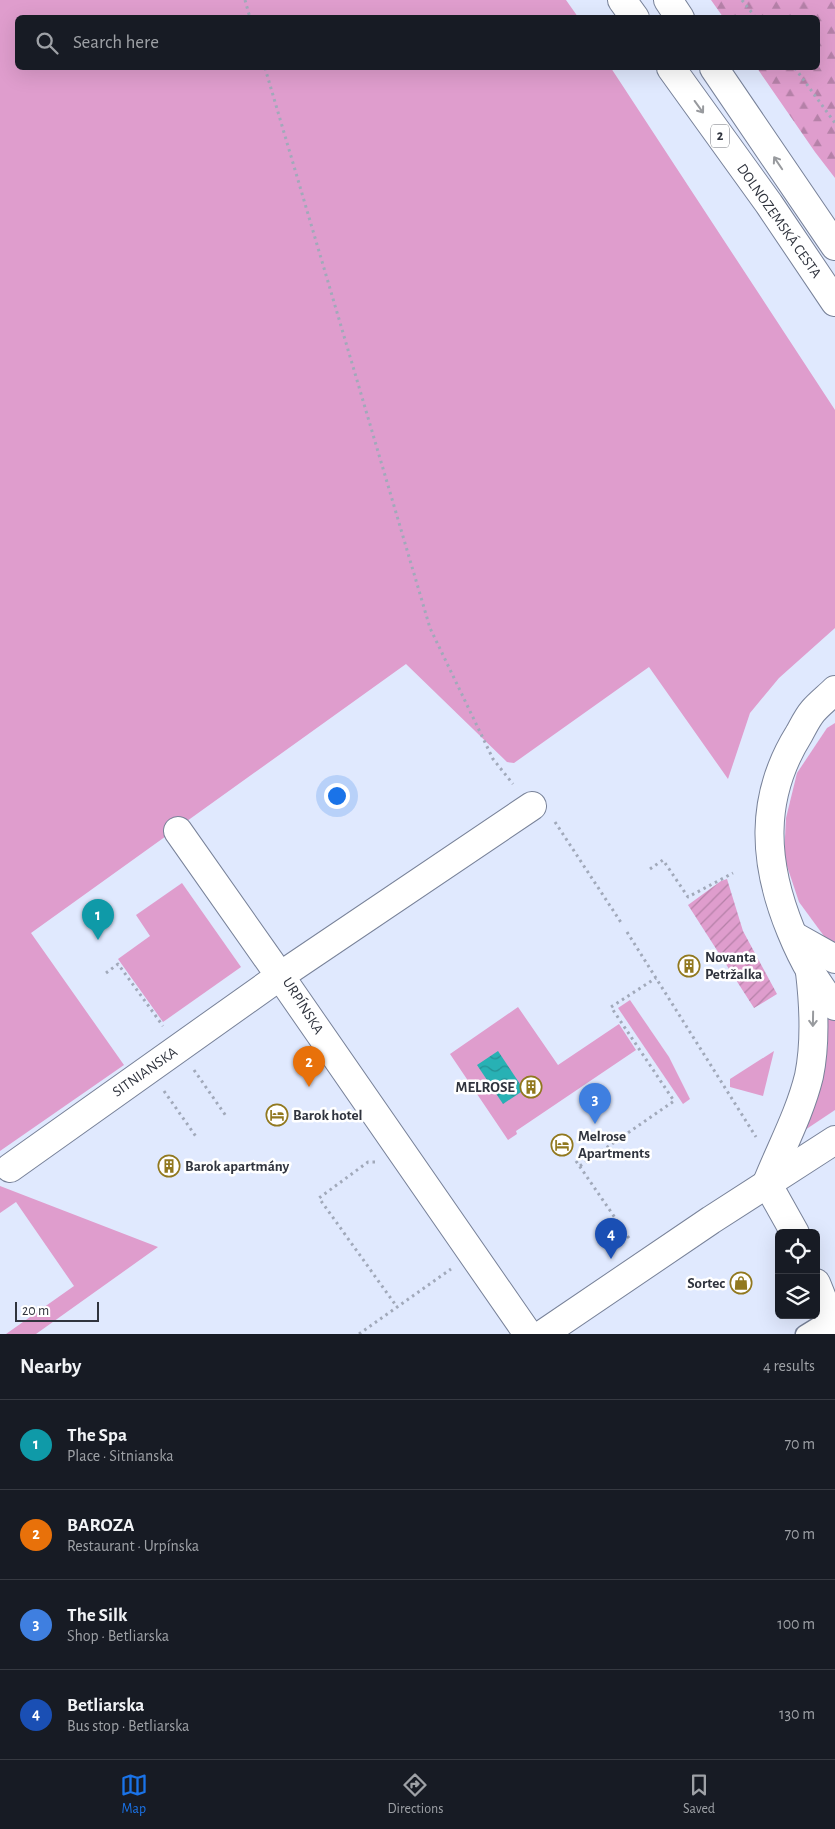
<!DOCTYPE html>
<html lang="en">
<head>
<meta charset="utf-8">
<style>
	:root { --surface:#171b24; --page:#20242c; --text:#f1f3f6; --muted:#9ea1a6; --line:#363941; --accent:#1a73e8 }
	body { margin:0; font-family:"Alegreya Sans",sans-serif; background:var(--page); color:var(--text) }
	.controls { position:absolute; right:15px; bottom:15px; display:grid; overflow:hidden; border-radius:8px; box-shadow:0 5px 20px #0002 }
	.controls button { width:45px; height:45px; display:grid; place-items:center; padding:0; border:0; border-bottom:1px solid var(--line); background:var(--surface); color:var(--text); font:25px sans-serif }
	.scale { position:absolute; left:15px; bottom:12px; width:84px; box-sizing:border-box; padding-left:5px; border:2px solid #30343e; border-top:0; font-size:14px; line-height:18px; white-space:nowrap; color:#30343e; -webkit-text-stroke:4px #fff; paint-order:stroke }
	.you { position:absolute; left:336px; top:795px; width:18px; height:18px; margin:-12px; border:4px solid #fff; border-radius:50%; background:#1a73e8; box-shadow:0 0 0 8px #1a73e833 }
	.badge { display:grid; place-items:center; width:32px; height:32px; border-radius:50%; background:var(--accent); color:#fff; font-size:16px; font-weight:700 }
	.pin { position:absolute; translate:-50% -41px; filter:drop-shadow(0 1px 2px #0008) }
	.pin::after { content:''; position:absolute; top:26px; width:18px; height:15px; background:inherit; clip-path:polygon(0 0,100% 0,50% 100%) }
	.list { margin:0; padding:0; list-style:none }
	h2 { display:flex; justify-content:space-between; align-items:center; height:65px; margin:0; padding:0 20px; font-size:21px }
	h2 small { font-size:16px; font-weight:400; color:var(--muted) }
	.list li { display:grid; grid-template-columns:32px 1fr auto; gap:15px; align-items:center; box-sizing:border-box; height:90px; padding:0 20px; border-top:1px solid var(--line) }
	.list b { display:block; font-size:19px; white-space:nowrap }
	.list p { margin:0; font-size:16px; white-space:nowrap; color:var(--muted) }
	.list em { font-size:16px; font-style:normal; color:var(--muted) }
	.icon { flex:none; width:28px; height:28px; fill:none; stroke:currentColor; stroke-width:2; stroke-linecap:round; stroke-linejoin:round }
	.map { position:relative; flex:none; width:835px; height:1334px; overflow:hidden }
	.search { position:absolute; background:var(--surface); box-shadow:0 5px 20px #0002; left:15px; right:15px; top:15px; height:55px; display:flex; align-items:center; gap:12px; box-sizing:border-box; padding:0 18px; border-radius:8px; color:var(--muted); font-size:19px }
	.sheet { height:425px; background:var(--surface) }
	nav { display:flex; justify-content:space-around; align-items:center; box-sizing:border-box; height:70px; border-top:1px solid var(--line); background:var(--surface); font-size:14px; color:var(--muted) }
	nav a { display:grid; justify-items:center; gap:2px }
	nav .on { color:var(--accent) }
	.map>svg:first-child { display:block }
	.green { fill:#df9dcd }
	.forest { fill:url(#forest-firs) }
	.garden { fill:url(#garden-furrows) }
	.water { fill:url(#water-waves) }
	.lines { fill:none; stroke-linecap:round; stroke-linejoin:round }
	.service-casing { stroke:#788299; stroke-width:19 }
	.minor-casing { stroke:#788299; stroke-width:30 }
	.tertiary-casing { stroke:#788299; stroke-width:30 }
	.primary-casing { stroke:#788299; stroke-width:30 }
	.path { stroke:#a1a9ba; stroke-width:3; stroke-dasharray:2.5 4; stroke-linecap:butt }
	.service { stroke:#fff; stroke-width:16 }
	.minor { stroke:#fff; stroke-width:28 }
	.tertiary { stroke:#fff; stroke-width:28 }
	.primary { stroke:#fff; stroke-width:28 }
	.oneway { stroke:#989a9e }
	.labels { text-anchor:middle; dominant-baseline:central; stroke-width:5; stroke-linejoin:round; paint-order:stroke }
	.shield { fill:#fff; stroke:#6e7178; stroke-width:1 }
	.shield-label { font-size:14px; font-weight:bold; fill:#30343e }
	.street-label { font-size:15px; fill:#30343e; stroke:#fff }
	.poi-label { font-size:15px; font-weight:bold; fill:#30343e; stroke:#fff; text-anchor:start }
</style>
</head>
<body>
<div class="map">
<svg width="835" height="1334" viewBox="0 0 835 1334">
	<defs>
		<pattern id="forest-firs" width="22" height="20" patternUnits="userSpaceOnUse" patternTransform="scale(1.25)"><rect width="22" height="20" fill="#df9dcd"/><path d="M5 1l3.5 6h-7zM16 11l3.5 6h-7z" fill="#b581a8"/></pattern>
		<pattern id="garden-furrows" width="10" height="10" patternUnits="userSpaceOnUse" patternTransform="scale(1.25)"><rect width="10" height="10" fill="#df9dcd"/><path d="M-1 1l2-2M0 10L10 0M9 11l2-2" fill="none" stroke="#b581a8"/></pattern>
		<pattern id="water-waves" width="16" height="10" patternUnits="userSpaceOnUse" patternTransform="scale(1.25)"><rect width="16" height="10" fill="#28b1b4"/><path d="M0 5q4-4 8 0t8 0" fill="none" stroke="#239194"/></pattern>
	</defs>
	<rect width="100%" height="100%" fill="#e0e9fe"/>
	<g class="green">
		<path d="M 0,0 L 566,0 L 578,17 L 18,18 L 18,68 L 611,68 L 835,410 L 835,628 L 779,678 L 750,713 L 728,779 L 649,667 L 514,763 L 507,762 L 406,664 L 31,933 L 124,1065 L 0,1151 Z"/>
		<path d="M 835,723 L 835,948 L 832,947 L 799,902 L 784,857 L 786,818 L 797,773 L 827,728 Z"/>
		<path d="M 182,883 L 241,967 L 163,1022 L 118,959 L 150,936 L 136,915 Z"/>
		<path d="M 630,1000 L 669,1057 L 690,1099 L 683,1104 L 618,1008 Z"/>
		<path d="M 825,1006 L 835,1018 L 835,1110 L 805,1130 L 822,1083 L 828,1044 Z"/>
		<path d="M 518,1007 L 558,1065 L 619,1024 L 636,1050 L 516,1131 L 517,1134 L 508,1140 L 450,1054 Z"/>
		<path d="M 774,1051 L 763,1096 L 730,1087 L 730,1079 Z"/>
		<path d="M 0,1186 L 158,1247 L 36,1334 L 6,1334 L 74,1286 L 16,1202 L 0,1213 Z"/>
	</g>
	<path class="forest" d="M 711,0 L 835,0 L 835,178 L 815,152 L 757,68 L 818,68 L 818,18 L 723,17 Z"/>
	<path class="garden" d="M 727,879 L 743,931 L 777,994 L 754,1008 L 688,905 L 721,881 Z"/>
	<path class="water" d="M 498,1051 L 524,1090 L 503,1104 L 477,1065 Z"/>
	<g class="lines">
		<g class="service-casing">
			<path id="service" d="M 804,1334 L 830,1318"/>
		</g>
		<g class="minor-casing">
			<g id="minor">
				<path d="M 10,1168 L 280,976 L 178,831"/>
				<path d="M 767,1183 L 795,1233"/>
				<path d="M 816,1283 L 830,1318 L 833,1334"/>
				<path d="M 528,1334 L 280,976 L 532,806"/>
				<path d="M 543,1334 L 711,1220 L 835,1140"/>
			</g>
		</g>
		<g class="tertiary-casing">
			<g id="tertiary">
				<path d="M 835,690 C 828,697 819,704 813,711 C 807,718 803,727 799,734 C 759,798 763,863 791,931 C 802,958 815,983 835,1006"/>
				<path d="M 794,936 L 835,959"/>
				<path d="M 767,1183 C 781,1148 800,1113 809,1076 C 816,1042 814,1006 810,972"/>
			</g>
		</g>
		<g class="primary-casing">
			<g id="primary">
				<path d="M 622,0 L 635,18"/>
				<path d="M 668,0 L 680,18"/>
				<path d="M 671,68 L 769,204 L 835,302"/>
				<path d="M 714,68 L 835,246"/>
			</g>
		</g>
		<g class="path">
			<path d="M 245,0 L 250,18"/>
			<path d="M 742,0 L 756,18"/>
			<path d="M 265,68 L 430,628 L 493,759 L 513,784"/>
			<path d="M 795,68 L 835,123"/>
			<path d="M 555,822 L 622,924"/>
			<path d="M 650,869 L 663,860 L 688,897 L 733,873"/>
			<path d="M 627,932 L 756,1137"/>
			<path d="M 106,973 L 118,964 L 163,1026"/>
			<path d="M 194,1070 L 226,1116"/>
			<path d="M 164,1091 L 197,1138"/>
			<path d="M 576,1161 L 631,1241"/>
			<path d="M 375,1162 L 368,1162 L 319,1198 L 397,1307"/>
			<path d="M 580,1166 L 674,1101 L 611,1007 L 656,978"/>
			<path d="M 359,1334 L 451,1269"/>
		</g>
		<use href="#service" class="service"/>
		<use href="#minor" class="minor"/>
		<use href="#tertiary" class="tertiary"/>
		<use href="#primary" class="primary"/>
	</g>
	<defs><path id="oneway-shaft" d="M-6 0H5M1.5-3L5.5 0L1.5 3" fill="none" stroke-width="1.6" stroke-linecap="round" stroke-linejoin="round" transform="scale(1.25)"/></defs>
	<g class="oneway">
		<use href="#oneway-shaft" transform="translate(699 107) rotate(54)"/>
		<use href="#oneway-shaft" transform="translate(778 163) rotate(-124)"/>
		<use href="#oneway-shaft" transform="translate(813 1019) rotate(91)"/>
	</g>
	<defs>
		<g id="building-ring" transform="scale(1.125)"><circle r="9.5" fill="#fff" stroke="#91781e" stroke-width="1.5"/><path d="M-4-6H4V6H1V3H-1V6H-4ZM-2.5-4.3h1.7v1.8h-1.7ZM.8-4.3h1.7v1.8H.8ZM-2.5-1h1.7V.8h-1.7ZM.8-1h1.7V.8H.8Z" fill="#91781e"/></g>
		<g id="hotel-ring" transform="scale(1.125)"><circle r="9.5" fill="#fff" stroke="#91781e" stroke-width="1.5"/><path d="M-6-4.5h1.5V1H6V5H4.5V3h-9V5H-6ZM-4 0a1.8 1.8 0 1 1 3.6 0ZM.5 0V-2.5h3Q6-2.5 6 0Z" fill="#91781e"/></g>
		<g id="shop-ring" transform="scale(1.125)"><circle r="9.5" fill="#fff" stroke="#91781e" stroke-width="1.5"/><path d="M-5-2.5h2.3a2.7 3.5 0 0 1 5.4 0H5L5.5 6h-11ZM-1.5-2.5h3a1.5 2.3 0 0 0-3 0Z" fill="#91781e"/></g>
	</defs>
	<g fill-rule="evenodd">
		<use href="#building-ring" x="689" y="966"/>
		<use href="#building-ring" x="531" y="1087"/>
		<use href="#hotel-ring" x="277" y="1115"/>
		<use href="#hotel-ring" x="562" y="1145"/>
		<use href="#building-ring" x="169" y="1166"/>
		<use href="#shop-ring" x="741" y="1283"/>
	</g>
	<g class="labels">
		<rect class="shield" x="711" y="124.5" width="18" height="23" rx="4"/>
		<g class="shield-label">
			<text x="720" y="136">2</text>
		</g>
		<g class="street-label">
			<text transform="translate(779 221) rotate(55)">DOLNOZEMSKÁ CESTA</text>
			<text transform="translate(303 1006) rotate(58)">URPÍNSKA</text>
			<text transform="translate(145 1072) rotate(-35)">SITNIANSKA</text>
		</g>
		<g class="poi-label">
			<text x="705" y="957">Novanta<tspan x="705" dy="17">Petržalka</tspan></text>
			<text x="515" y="1087" text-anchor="end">MELROSE</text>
			<text x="293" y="1115">Barok hotel</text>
			<text x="578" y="1136">Melrose<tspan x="578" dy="17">Apartments</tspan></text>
			<text x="185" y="1166">Barok apartmány</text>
			<text x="725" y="1283" text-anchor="end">Sortec</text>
		</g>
	</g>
</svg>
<div class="controls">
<button><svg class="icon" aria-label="locate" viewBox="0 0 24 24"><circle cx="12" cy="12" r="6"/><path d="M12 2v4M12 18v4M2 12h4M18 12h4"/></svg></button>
<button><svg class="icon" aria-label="layers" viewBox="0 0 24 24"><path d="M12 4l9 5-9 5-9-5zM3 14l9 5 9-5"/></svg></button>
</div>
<div class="scale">20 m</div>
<div class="you"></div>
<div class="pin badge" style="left:98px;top:940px;background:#0f9aa8">1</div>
<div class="pin badge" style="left:309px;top:1087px;background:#e8710a">2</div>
<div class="pin badge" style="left:595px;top:1124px;background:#3f7fe0">3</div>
<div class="pin badge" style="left:611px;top:1259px;background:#1a4fb4">4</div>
<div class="search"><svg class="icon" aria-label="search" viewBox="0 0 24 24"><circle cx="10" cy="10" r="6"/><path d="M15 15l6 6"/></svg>Search here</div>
</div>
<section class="sheet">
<h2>Nearby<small>4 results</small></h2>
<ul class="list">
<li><span class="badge" style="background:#0f9aa8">1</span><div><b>The Spa</b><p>Place · Sitnianska</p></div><em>70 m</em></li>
<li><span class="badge" style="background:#e8710a">2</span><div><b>BAROZA</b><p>Restaurant · Urpínska</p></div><em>70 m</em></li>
<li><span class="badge" style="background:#3f7fe0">3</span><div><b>The Silk</b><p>Shop · Betliarska</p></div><em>100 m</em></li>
<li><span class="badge" style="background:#1a4fb4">4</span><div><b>Betliarska</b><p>Bus stop · Betliarska</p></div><em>130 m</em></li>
</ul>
</section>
<nav>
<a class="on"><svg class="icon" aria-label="map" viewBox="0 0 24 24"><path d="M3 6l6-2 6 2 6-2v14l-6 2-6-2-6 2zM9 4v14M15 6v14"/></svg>Map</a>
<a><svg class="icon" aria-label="directions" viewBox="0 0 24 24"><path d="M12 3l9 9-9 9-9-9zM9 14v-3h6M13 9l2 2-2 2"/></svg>Directions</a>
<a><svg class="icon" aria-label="saved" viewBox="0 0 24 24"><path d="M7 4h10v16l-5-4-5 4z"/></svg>Saved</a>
</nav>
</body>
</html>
